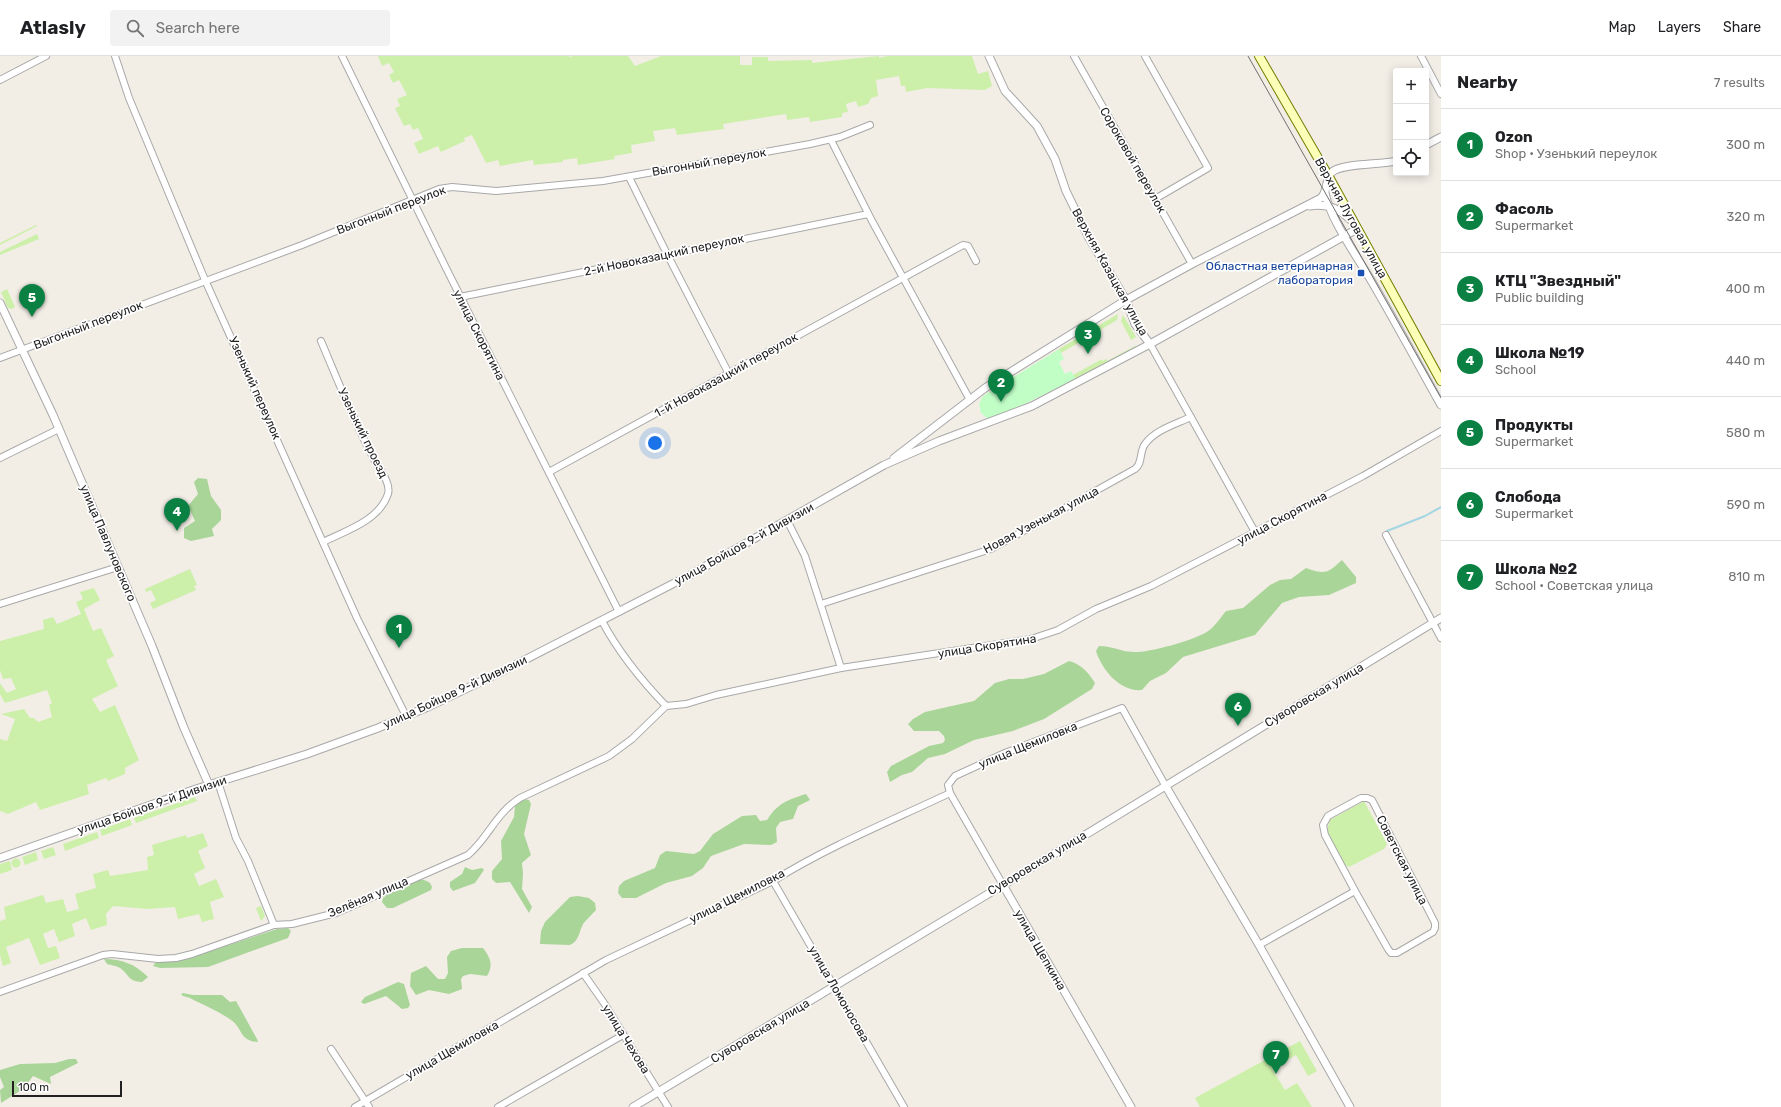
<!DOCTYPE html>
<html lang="en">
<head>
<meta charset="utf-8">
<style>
	:root { --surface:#fff; --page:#f2f2f2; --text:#202124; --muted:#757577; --line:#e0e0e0; --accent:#0b8043 }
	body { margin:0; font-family:Rubik,sans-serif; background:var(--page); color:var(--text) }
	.controls { position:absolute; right:12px; top:12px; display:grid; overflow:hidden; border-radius:4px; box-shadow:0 2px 10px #0003 }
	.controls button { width:36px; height:36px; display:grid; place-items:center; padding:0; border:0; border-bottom:1px solid var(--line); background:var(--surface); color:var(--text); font:20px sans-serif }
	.scale { position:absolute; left:12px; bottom:10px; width:110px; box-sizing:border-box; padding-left:4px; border:2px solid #212121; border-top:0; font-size:11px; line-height:14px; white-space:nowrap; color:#212121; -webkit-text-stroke:3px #fff; paint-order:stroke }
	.you { position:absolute; left:655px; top:387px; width:14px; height:14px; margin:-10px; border:3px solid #fff; border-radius:50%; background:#1a73e8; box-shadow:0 0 0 6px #1a73e833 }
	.badge { display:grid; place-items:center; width:26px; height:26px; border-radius:50%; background:var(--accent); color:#fff; font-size:13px; font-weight:700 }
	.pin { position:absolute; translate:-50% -33px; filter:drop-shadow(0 1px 2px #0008) }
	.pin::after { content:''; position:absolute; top:21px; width:14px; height:12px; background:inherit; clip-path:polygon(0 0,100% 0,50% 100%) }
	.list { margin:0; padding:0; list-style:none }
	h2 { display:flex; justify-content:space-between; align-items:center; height:52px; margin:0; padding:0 16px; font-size:17px }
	h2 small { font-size:13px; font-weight:400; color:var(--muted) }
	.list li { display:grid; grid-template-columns:26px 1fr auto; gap:12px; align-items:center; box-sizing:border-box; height:72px; padding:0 16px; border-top:1px solid var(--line) }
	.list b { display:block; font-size:15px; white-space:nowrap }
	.list p { margin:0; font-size:13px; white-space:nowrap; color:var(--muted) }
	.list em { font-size:13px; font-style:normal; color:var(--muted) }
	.icon { flex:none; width:22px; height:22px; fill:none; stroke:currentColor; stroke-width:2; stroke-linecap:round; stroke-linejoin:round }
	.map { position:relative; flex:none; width:1441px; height:1051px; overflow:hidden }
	header { display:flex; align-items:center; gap:24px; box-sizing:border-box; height:56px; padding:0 20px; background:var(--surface); border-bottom:1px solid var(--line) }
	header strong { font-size:19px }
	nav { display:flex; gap:22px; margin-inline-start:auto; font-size:14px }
	.search { width:280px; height:36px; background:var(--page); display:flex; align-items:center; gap:10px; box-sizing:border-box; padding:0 14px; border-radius:4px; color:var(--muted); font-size:15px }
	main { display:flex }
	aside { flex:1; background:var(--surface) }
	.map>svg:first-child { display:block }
	.grass { fill:#ccf0a9 }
	.forest { fill:#aad598 }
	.park { fill:#c1fec6 }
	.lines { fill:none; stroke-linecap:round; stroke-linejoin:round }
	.stream { stroke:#a3d5e3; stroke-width:2 }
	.minor-casing { stroke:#a8a8a8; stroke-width:8 }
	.tertiary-casing { stroke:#a8a8a8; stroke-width:9 }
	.secondary-casing { stroke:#727f00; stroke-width:10 }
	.minor { stroke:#fff; stroke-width:6 }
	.tertiary { stroke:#fff; stroke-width:7 }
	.secondary { stroke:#fcffb7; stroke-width:8 }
	.tram { stroke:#6f6f6f; stroke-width:1 }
	.transit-dot { fill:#1a4fb4; stroke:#fff; stroke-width:1.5 }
	.labels { text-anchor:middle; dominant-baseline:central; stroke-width:3.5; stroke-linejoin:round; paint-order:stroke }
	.street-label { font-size:12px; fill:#212121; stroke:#fff }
	.transit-label { font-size:12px; fill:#164399; stroke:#fff; text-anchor:end }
</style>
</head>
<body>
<header>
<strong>Atlasly</strong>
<div class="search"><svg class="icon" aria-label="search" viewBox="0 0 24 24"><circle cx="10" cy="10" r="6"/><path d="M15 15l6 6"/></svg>Search here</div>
<nav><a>Map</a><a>Layers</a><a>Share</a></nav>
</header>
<main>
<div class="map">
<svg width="1441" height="1051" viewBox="0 0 1441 1051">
	<rect width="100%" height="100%" fill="#f2eee6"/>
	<g class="grass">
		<path d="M 378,0 L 569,0 L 570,1 L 573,0 L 628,0 L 635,10 L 661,0 L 740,0 L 740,9 L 752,9 L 752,1 L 768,1 L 768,5 L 812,4 L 812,7 L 879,0 L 879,2 L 887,0 L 972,0 L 978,18 L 988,15 L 992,30 L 985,34 L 927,32 L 906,36 L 905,30 L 901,30 L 899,20 L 876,24 L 878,40 L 871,42 L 868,48 L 858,51 L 856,45 L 846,48 L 848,56 L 842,57 L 842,61 L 810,66 L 809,61 L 787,64 L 786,58 L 723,68 L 724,73 L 677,79 L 675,72 L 653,75 L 655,85 L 631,89 L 632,97 L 614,100 L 615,103 L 578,109 L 577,102 L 563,104 L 563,106 L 534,109 L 533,104 L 500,110 L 498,104 L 486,107 L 472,79 L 464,82 L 465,85 L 441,96 L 438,90 L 419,98 L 414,87 L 423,83 L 418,72 L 413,74 L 410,68 L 404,70 L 395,52 L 400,50 L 397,43 L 407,39 L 399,24 L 393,27 L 389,19 L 394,16 L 389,7 L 382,10 Z"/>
		<path d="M 36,169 L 37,170 L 0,189 L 0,187 Z"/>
		<path d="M 37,178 L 39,183 L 0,199 L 0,196 Z"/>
		<path d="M 7,233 L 15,251 L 12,253 L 8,252 L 1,236 Z"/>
		<path d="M 1118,258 L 1117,264 L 1061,297 L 1059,293 Z"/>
		<path d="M 1123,259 L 1136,281 L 1131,284 L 1121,265 Z"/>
		<path d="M 1135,290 L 1136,291 L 1076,323 L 1073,319 L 1102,303 L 1102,305 L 1106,303 L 1107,305 Z"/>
		<path d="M 190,513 L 197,529 L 194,530 L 196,534 L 153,553 L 150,547 L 156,544 L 151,534 L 146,536 L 145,533 Z"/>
		<path d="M 94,532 L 100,544 L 84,553 L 93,575 L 101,572 L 114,600 L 106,604 L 118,630 L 92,643 L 100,656 L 115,649 L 139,704 L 125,712 L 125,718 L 108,725 L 106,722 L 87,729 L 89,738 L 40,754 L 36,746 L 8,758 L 0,755 L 0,683 L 7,685 L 15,663 L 1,658 L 24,653 L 30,662 L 34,662 L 38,666 L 52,661 L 49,649 L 52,647 L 47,634 L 5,647 L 0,638 L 0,627 L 7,637 L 16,633 L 11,622 L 3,623 L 0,614 L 0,585 L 44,573 L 43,564 L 53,561 L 57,568 L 81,558 L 76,546 L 83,543 L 80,536 Z"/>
		<path d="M 195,741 L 197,745 L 136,767 L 134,762 Z"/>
		<path d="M 1364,745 L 1387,788 L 1384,793 L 1349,811 L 1344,808 L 1327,774 L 1330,764 Z"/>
		<path d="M 130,763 L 132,769 L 102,780 L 100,774 Z"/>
		<path d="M 97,776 L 99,782 L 65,795 L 63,788 Z"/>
		<path d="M 203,777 L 208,790 L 198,795 L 205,812 L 194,818 L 199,830 L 216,823 L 224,841 L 210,846 L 214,863 L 202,866 L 199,858 L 178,863 L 175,851 L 148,853 L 113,850 L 106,858 L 107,869 L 91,874 L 86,862 L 72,868 L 75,880 L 59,886 L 54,873 L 43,878 L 48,892 L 56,890 L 60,902 L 40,909 L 29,882 L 6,891 L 11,907 L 3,910 L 0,899 L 0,865 L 6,863 L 4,851 L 43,839 L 46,847 L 63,843 L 67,856 L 79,853 L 75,838 L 96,832 L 93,818 L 108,814 L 110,820 L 148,814 L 147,801 L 154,799 L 152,789 L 186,779 L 187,782 Z"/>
		<path d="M 53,791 L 56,799 L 44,803 L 41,795 Z"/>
		<path d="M 36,796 L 38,804 L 25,809 L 22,801 Z"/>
		<circle cx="16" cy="807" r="4.5"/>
		<path d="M 10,805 L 12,814 L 0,818 L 0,808 Z"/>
		<path d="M 261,850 L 265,860 L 261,865 L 256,852 Z"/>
		<path d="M 1300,985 L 1317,1015 L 1308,1020 L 1296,999 L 1272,1013 L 1285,1034 L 1297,1027 L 1312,1051 L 1200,1051 L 1195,1042 Z"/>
	</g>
	<g class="forest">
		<path d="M 198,422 L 207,423 L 211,440 L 221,454 L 221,464 L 212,473 L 214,480 L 191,485 L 184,482 L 184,472 L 195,465 L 188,450 L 198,438 L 194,426 Z"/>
		<path d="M 1342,504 L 1356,521 L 1356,527 L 1329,539 L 1299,541 L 1282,547 L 1255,579 L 1183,601 L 1166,617 L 1150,625 L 1142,634 C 1120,636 1102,614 1096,595 L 1099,590 C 1114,590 1123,597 1138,596 C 1154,595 1201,583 1212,572 C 1217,567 1221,561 1226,555 L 1243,552 L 1270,529 L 1280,524 L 1291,523 L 1306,512 C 1326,519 1328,517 1342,504 Z"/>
		<path d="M 1069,605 C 1081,608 1088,616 1095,627 L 1092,633 L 1044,663 L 1013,675 L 974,684 L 945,698 L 928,702 L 912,716 L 902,719 L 890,726 L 887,716 L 891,710 L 929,690 L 943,687 L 945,684 L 944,680 L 939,675 L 914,675 L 908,668 L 913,663 L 925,656 L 974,645 L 995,627 L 1009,623 L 1023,623 L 1044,618 Z"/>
		<path d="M 806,738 L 810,744 L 798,750 L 793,763 L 780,766 L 776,772 L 777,786 L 771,789 L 744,788 L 711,800 L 703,812 L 692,820 L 666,827 L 636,842 L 622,842 L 618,837 L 619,830 L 624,825 L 655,812 L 660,799 L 666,795 L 694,798 L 700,795 L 713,778 L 742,760 L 756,759 L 760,765 L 767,764 C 778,747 787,744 806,738 Z"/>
		<path d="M 524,743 L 529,744 L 531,748 L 524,778 L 531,799 L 522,807 L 523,818 L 522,833 L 532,851 L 529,857 L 510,826 L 496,827 L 492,823 L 492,815 L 502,803 L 501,785 L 514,761 L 515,750 L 521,744 Z"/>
		<path d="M 465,811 L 472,814 L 482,812 L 484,814 L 475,827 L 453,835 L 450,831 L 450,826 L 462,818 Z"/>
		<path d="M 419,823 C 425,824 430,825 432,831 L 431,834 L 393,852 L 387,852 L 382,846 L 383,842 L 387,839 Z"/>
		<path d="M 578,840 L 589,842 L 595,847 L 596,854 C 592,858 587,863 583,868 C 579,876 579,885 570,889 L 540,888 L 541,875 L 545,866 L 570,841 Z"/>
		<path d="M 288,872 L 291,875 L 288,882 L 208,911 L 160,912 L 153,910 L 156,906 L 189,902 L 277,873 Z"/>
		<path d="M 462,892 L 483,892 C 490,901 494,909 487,920 L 470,918 L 463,920 L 461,923 L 462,933 L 449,938 L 429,934 L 416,939 L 410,930 L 411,917 L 426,910 L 438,923 L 445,923 L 448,917 L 447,901 L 451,895 Z"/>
		<path d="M 104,903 C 122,903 135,908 148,921 L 142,926 C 127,925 130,919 120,912 C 117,910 111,909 107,908 Z"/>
		<path d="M 398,926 L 404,928 L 410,949 L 408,952 L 402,953 L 386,940 L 364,948 L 361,946 L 365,941 Z"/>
		<path d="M 183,937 L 193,939 L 222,939 L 230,946 L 236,945 L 257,983 L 258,986 C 239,985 243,972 231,964 C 219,955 203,949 190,942 L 183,940 L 181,938 Z"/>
		<path d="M 69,1003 L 76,1003 L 78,1007 L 50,1021 L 51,1028 L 33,1020 L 23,1033 L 1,1047 L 0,1034 L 4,1031 L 0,1021 L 0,1014 L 20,1008 L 55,1007 Z"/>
	</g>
	<path class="park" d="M 1059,293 L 1064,303 L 1059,306 L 1065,318 L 1071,315 L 1076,323 L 995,362 L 987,362 L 981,357 L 979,348 L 983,340 Z"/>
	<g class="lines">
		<path class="stream" d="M 1387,475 L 1425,460 L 1441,451"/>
		<g class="minor-casing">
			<g id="minor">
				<path d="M 115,0 L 129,42 L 205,224 L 357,562 L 406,660"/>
				<path d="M 342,0 L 447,214 L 619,556"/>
				<path d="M 1074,0 L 1192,208"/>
				<path d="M 1145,0 L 1208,112 L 1155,143"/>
				<path d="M 1421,0 L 1441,38"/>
				<path d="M 0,24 L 46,0"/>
				<path d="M 831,84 L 872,165 L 970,344"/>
				<path d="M 629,121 L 667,198 L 729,318"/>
				<path d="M 460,241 L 868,158"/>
				<path d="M 321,285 C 338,325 354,366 375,405 C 380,414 391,427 388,438 C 379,465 345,475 323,486"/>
				<path d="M 1150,288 L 1255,476"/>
				<path d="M 0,302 L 302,189 L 439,133 L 452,131 L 496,135 L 603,125 L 810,88 L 840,81 L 870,69"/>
				<path d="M 0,402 L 59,373"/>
				<path d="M 549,416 L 963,189 L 968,190 L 976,205"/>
				<path d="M 787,464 L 805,500 L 841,612"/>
				<path d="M 1386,479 L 1441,582"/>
				<path d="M 0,548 L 118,511"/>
				<path d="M 821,548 L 991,493 L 1135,413 C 1143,407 1139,396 1145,388 C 1155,374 1176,368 1191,361"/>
				<path d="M 602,565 C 619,597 641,624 666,650 L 686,648 L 716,639 L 841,612 L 1031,583 L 1058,574 L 1096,553 L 1151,530 L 1363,420 L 1441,375"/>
				<path d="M 218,726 L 236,782 L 248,805 L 274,869"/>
				<path d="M 773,825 L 904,1051"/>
				<path d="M 1003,829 L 950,737 L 948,729 L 955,720 L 1005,697 L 1122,652 L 1165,729"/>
				<path d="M 1259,889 L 1355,835 L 1388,893 L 1391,897 L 1397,897 L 1433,876 L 1435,872 L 1435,867 L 1372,744 L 1367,742 L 1361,742 L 1328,760 L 1323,769 L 1325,779 L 1355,835"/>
				<path d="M 583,917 L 604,947 L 668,1051"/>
				<path d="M 0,936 L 103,899 L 112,898 L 158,903 L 176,902 L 192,898 L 274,869 L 292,868 L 336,857 L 468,799 C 489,781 495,758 520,742 L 609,700 L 632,683 L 666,650"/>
				<path d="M 331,993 L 369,1051"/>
				<path d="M 355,1051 L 606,904 L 773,825 C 829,790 891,765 950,737"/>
				<path d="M 498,1051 L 623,979"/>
			</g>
		</g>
		<g class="tertiary-casing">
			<g id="tertiary">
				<path d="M 989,0 L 1005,35 L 1037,70 L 1055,103 L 1066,135 L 1089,182 L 1126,244 L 1135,268 L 1150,288"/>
				<path d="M 1426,89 L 1441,81"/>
				<path d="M 1325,137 C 1330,163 1358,202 1372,226 C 1396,267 1418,308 1441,349"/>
				<path d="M 1310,150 C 1326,147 1340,153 1351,164"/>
				<path d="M 0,247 L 53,359 L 152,590 L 184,672 L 209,729"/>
				<path d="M 894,402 L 985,332 L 1126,244 L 1192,208 L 1321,142 C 1328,135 1325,125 1331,117 C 1339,107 1382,109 1396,105"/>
				<path d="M 1165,729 L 1259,889 L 1350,1051"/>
				<path d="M 0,802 L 196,733 L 307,698 L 378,672 L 430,650 L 509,612 L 690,519 L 884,409 L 939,385 L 1032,350 L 1150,288 L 1357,173"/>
				<path d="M 1003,829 L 1131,1051"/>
				<path d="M 633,1051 L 1003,829 L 1441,562"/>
			</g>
		</g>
		<g class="secondary-casing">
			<path id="secondary" d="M 1259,0 L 1329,121 L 1441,325"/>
		</g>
		<use href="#minor" class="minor"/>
		<use href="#tertiary" class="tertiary"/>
		<use href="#secondary" class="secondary"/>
		<path class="tram" d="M 1248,0 L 1441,342"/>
	</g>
	<rect class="transit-dot" x="1357" y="213" width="8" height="8" rx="2"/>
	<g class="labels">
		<g class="street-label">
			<text transform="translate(1133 104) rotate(60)">Сороковой переулок</text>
			<text transform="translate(709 106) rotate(-10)">Выгонный переулок</text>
			<text transform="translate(391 154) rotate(-21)">Выгонный переулок</text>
			<text transform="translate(1351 162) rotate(61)">Верхняя Луговая улица</text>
			<text transform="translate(664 199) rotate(-12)">2-й Новоказацкий переулок</text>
			<text transform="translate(1110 216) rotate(61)">Верхняя Казацкая улица</text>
			<text transform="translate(88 269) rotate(-21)">Выгонный переулок</text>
			<text transform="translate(479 279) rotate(63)">улица Скорятина</text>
			<text transform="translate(726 319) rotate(-29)">1-й Новоказацкий переулок</text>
			<text transform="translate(255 332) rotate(66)">Узенький переулок</text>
			<text transform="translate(363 377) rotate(64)">Узенький проезд</text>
			<text transform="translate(1282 462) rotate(-28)">улица Скорятина</text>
			<text transform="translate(1041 464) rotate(-28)">Новая Узенькая улица</text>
			<text transform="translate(108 487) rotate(67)">улица Павлуновского</text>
			<text transform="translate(744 488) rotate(-29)">улица Бойцов 9-й Дивизии</text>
			<text transform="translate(987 590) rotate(-9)">улица Скорятина</text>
			<text transform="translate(455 636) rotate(-25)">улица Бойцов 9-й Дивизии</text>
			<text transform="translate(1314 639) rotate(-31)">Суворовская улица</text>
			<text transform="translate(1028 689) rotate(-22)">улица Щемиловка</text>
			<text transform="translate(152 749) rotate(-19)">улица Бойцов 9-й Дивизии</text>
			<text transform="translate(1402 804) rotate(63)">Советская улица</text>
			<text transform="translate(1037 807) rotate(-31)">Суворовская улица</text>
			<text transform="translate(737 840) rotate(-27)">улица Щемиловка</text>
			<text transform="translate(368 841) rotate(-23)">Зелёная улица</text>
			<text transform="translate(1040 894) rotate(60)">улица Щепкина</text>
			<text transform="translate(839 938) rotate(60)">улица Ломоносова</text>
			<text transform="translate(760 975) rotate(-31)">Суворовская улица</text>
			<text transform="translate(626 983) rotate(58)">улица Чехова</text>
			<text transform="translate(452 994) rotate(-30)">улица Щемиловка</text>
		</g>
		<g class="transit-label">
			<text x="1353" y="210">Областная ветеринарная<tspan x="1353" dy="14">лаборатория</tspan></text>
		</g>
	</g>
</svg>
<div class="controls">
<button>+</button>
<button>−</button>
<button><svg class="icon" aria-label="locate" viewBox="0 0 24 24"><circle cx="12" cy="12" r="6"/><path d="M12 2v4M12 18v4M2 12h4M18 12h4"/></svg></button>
</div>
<div class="scale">100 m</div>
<div class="you"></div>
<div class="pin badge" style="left:399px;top:592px">1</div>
<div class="pin badge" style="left:1001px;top:346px">2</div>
<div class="pin badge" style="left:1088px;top:298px">3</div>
<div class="pin badge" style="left:177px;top:475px">4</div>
<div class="pin badge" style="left:32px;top:261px">5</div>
<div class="pin badge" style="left:1238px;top:670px">6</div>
<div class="pin badge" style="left:1276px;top:1018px">7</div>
</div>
<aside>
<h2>Nearby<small>7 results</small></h2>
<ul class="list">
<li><span class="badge">1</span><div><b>Ozon</b><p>Shop · Узенький переулок</p></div><em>300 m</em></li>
<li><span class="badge">2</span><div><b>Фасоль</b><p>Supermarket</p></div><em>320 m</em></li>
<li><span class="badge">3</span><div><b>КТЦ &quot;Звездный&quot;</b><p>Public building</p></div><em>400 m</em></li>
<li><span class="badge">4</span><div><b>Школа №19</b><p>School</p></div><em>440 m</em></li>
<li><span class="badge">5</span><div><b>Продукты</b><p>Supermarket</p></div><em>580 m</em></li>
<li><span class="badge">6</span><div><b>Слобода</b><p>Supermarket</p></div><em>590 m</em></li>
<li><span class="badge">7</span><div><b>Школа №2</b><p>School · Советская улица</p></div><em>810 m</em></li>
</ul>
</aside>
</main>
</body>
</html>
